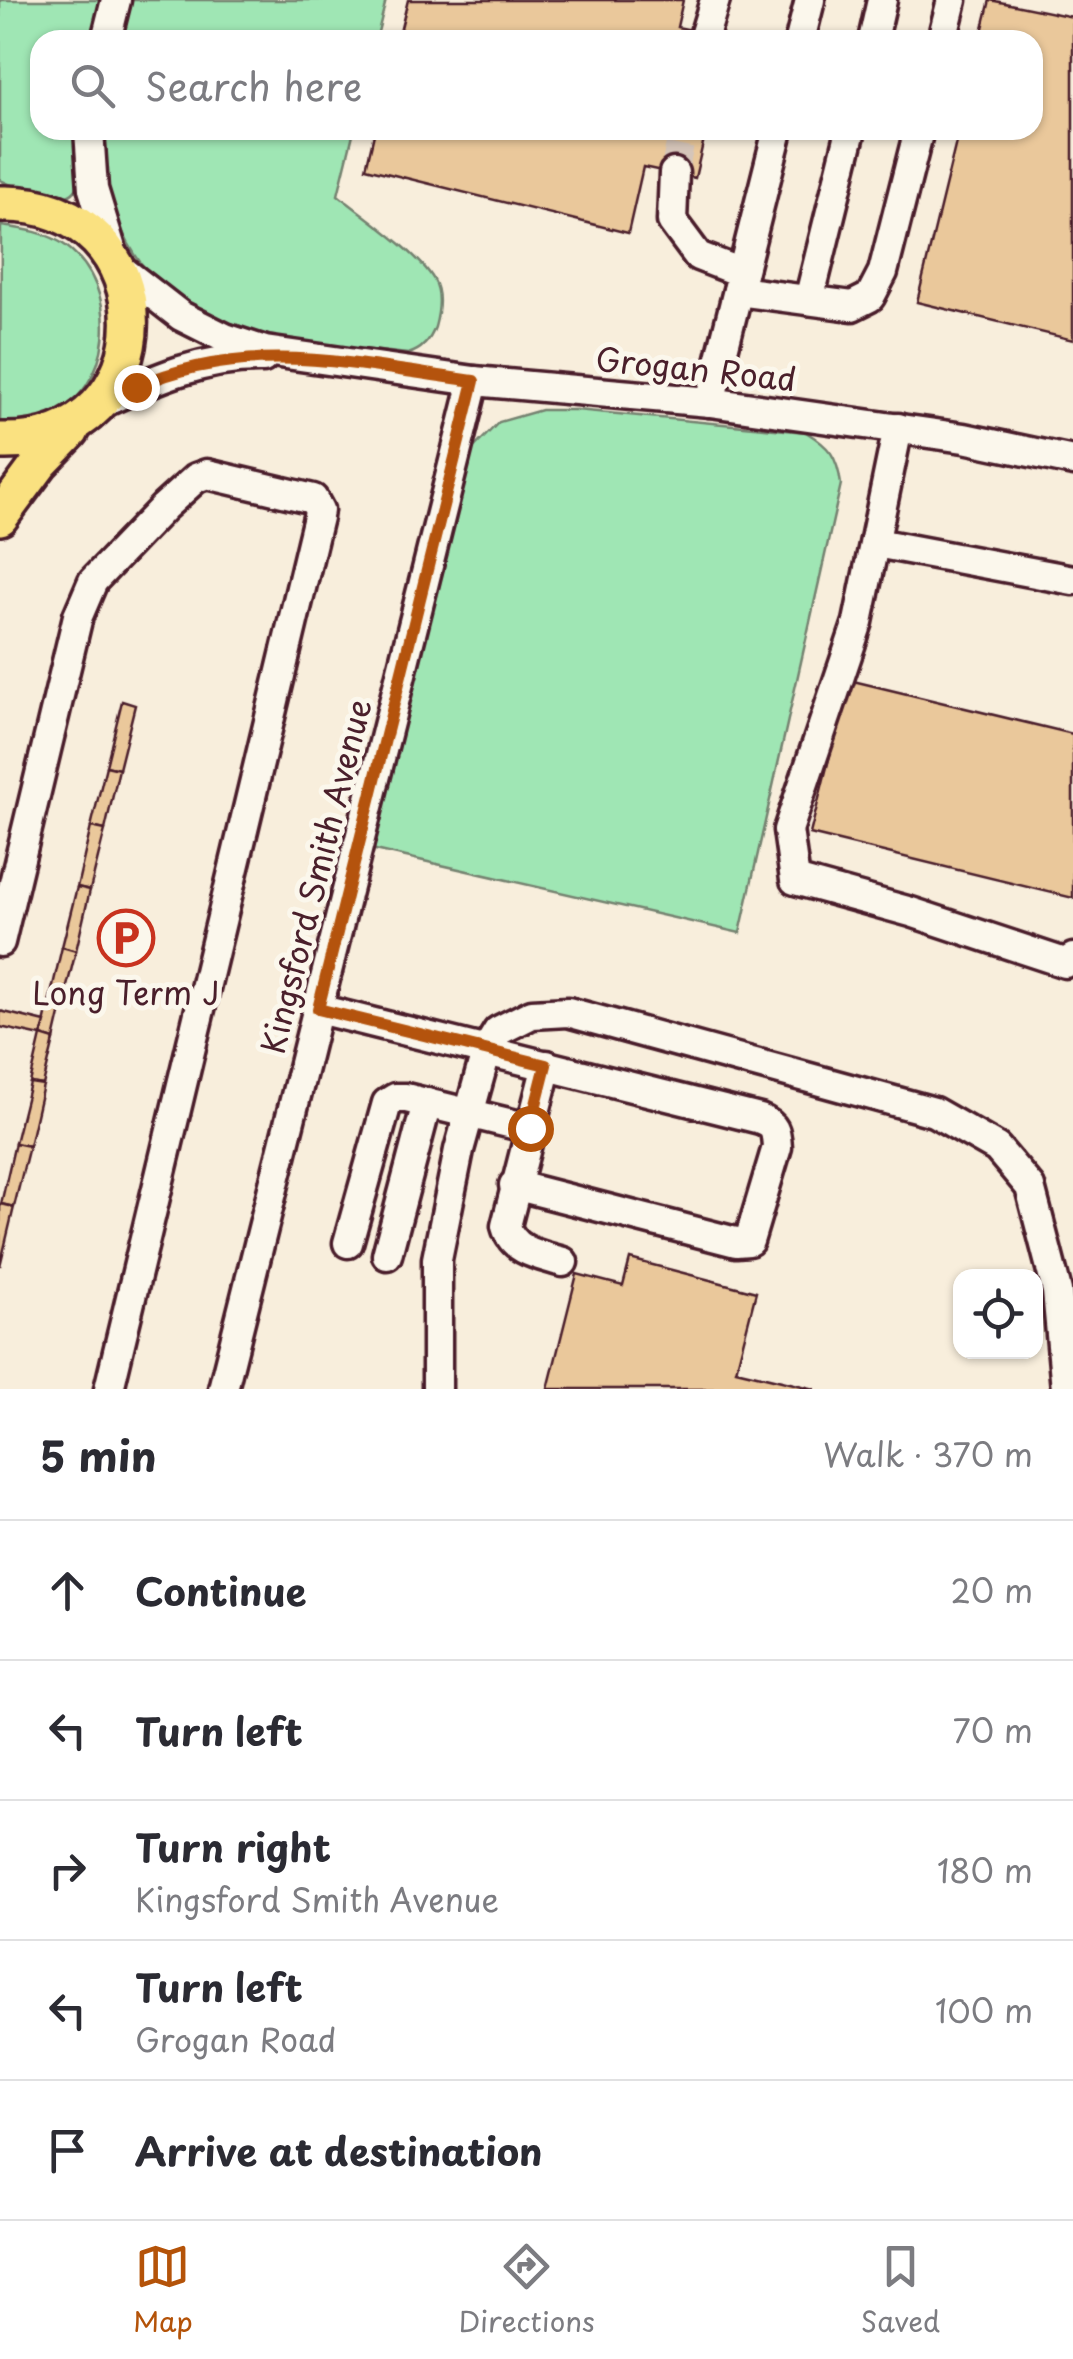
<!DOCTYPE html>
<html lang="en">
<head>
<meta charset="utf-8">
<style>
	:root { --surface:#fff; --page:#f2f2f3; --text:#2b2b33; --muted:#7c7c81; --line:#e1e1e2; --accent:#b45309 }
	body { margin:0; font-family:"Playpen Sans",sans-serif; background:var(--page); color:var(--text) }
	.controls { position:absolute; right:30px; bottom:30px; display:grid; overflow:hidden; border-radius:20px; box-shadow:0 2px 8px #0004 }
	.controls button { width:90px; height:90px; display:grid; place-items:center; padding:0; border:0; border-bottom:2px solid var(--line); background:var(--surface); color:var(--text); font:50px sans-serif }
	.stop { position:absolute; width:30px; height:30px; margin:-22px; border:8px solid #b45309; border-radius:50%; background:#fff }
	.stop.end { background:#b45309; border-color:#fff; box-shadow:0 2px 10px #0008 }
	.list { margin:0; padding:0; list-style:none }
	h2 { display:flex; justify-content:space-between; align-items:center; height:130px; margin:0; padding:0 40px; font-size:42px }
	h2 small { font-size:32px; font-weight:400; color:var(--muted) }
	.list li { display:grid; grid-template-columns:65px 1fr auto; gap:30px; align-items:center; box-sizing:border-box; height:140px; padding:0 40px; border-top:2px solid var(--line) }
	.list b { display:block; font-size:38px; white-space:nowrap }
	.list p { margin:0; font-size:32px; white-space:nowrap; color:var(--muted) }
	.list em { font-size:32px; font-style:normal; color:var(--muted) }
	.icon { flex:none; width:55px; height:55px; fill:none; stroke:currentColor; stroke-width:2; stroke-linecap:round; stroke-linejoin:round }
	.map { position:relative; flex:none; width:1073px; height:1389px; overflow:hidden }
	.search { position:absolute; background:var(--surface); box-shadow:0 2px 8px #0004; left:30px; right:30px; top:30px; height:110px; display:flex; align-items:center; gap:25px; box-sizing:border-box; padding:0 35px; border-radius:30px; color:var(--muted); font-size:38px }
	.sheet { height:830px; background:var(--surface) }
	nav { display:flex; justify-content:space-around; align-items:center; box-sizing:border-box; height:140px; border-top:2px solid var(--line); background:var(--surface); font-size:28px; color:var(--muted) }
	nav a { display:grid; justify-items:center; gap:5px }
	nav .on { color:var(--accent) }
	.map>svg:first-child { display:block }
	.green { fill:#9fe6b4; stroke:#748270; stroke-width:2.5 }
	.building { fill:#eac89b; stroke:#4a1f2b; stroke-width:2.5 }
	.lines { fill:none; stroke-linecap:round; stroke-linejoin:round }
	.minor-tunnel { stroke:#d5c5b9; stroke-width:28; stroke-dasharray:28 14; stroke-linecap:butt }
	.minor-casing { stroke:#4a1f2b; stroke-width:35 }
	.major-casing { stroke:#4a1f2b; stroke-width:42 }
	.minor { stroke:#fbf7ec; stroke-width:28 }
	.major { stroke:#fae180; stroke-width:35 }
	.route { stroke:#b45309; stroke-width:12 }
	.labels { text-anchor:middle; dominant-baseline:central; stroke-width:10; stroke-linejoin:round; paint-order:stroke }
	.street-label { font-size:32px; fill:#4a1f2b; stroke:#fbf7ec }
	.poi-label { font-size:32px; fill:#4a1f2b; stroke:#fbf7ec }
</style>
</head>
<body>
<div class="map">
<svg width="1073" height="1389" viewBox="0 0 1073 1389">
	<rect width="100%" height="100%" fill="#f8eedc"/>
	<filter id="ink" filterUnits="userSpaceOnUse"><feTurbulence type="fractalNoise" baseFrequency=".01" numOctaves="2"/><feDisplacementMap in="SourceGraphic" scale="20" xChannelSelector="R" yChannelSelector="G"/><feConvolveMatrix kernelMatrix="1 2 1 2 8 2 1 2 1" color-interpolation-filters="sRGB"/></filter>
	<g filter="url(#ink)">
		<g class="green">
			<path d="M 0,0 L 106,0 L 95,40 L 40,40 L 40,130 L 78,130 C 78,147 83,170 78,185 C 69,212 17,188 0,180 Z"/>
			<path d="M 127,0 L 386,0 L 376,40 L 117,40 Z"/>
			<path d="M 101,130 L 354,130 L 338,195 C 364,216 419,253 434,280 C 442,294 439,312 435,327 C 430,341 422,350 408,354 C 246,336 112,332 101,130 Z"/>
			<path d="M 1,226 C 24,229 47,232 66,246 C 123,289 115,391 46,418 C 32,423 14,423 0,425 Z"/>
			<path d="M 541,410 L 576,410 L 806,432 C 830,447 837,456 841,484 L 740,933 L 371,849 L 464,458 L 499,422 Z"/>
		</g>
		<g class="building">
			<path d="M 408,0 L 683,0 L 677,27 L 726,37 L 725,40 L 398,40 Z"/>
			<path d="M 990,0 L 1073,17 L 1073,340 L 917,302 L 959,130 L 1033,130 L 1033,40 L 980,40 Z"/>
			<path d="M 375,130 L 706,130 L 695,178 L 643,167 L 628,233 L 366,168 Z"/>
			<path d="M 849,680 L 1073,734 L 1073,898 L 810,834 Z"/>
			<path d="M 122,701 L 135,705 L 119,769 L 106,766 Z"/>
			<path d="M 106,766 L 119,769 L 105,830 L 91,827 Z"/>
			<path d="M 91,827 L 105,830 L 90,890 L 77,887 Z"/>
			<path d="M 77,887 L 90,890 L 76,951 L 62,947 Z"/>
			<path d="M 62,947 L 76,951 L 61,1010 L 48,1007 Z"/>
			<path d="M 48,1007 L 61,1010 L 54,1040 L 41,1036 Z"/>
			<path d="M 0,1011 L 45,1022 L 41,1036 L 0,1027 Z"/>
			<path d="M 41,1036 L 54,1040 L 43,1085 L 30,1083 Z"/>
			<path d="M 30,1083 L 43,1085 L 29,1146 L 15,1143 Z"/>
			<path d="M 15,1143 L 29,1146 L 14,1207 L 1,1204 Z"/>
			<path d="M 1,1204 L 14,1207 L 0,1266 L 0,1207 Z"/>
			<path d="M 630,1259 L 756,1292 L 736,1370 L 815,1389 L 548,1389 L 577,1274 L 623,1286 Z"/>
		</g>
		<g class="lines">
			<path class="minor-tunnel" d="M 674,173 L 683,130"/>
			<g class="minor-casing">
				<g id="minor">
					<path d="M 705,33 L 715,0"/>
					<path d="M 106,40 L 116,0"/>
					<path d="M 800,40 L 810,0"/>
					<path d="M 873,40 L 882,0"/>
					<path d="M 942,40 L 952,0"/>
					<path d="M 89,130 L 93,189 L 113,255"/>
					<path d="M 674,173 L 672,221 L 698,256 L 742,273"/>
					<path d="M 118,267 L 181,316 L 225,338 L 265,351 L 474,381 L 710,402 L 964,438 L 1073,461"/>
					<path d="M 738,291 L 852,306 L 870,297 L 883,272 L 919,130"/>
					<path d="M 809,300 L 851,130"/>
					<path d="M 710,402 L 778,130"/>
					<path d="M 100,404 C 154,379 203,357 263,358"/>
					<path d="M 898,428 L 858,622 L 788,830 L 795,880 L 911,912 L 1065,963 L 1073,958"/>
					<path d="M 876,543 L 1073,580"/>
					<path d="M 0,942 L 78,616 L 93,581 L 164,507 L 196,478 L 207,474 L 313,499 L 319,510 L 318,517 L 109,1389"/>
					<path d="M 318,1009 L 760,1119 C 775,1125 776,1131 777,1147 L 749,1241 L 736,1242 L 514,1185"/>
					<path d="M 547,1065 L 506,1226 C 513,1252 540,1255 563,1262"/>
					<path d="M 348,1243 L 387,1103 L 395,1098 L 406,1098 L 529,1128"/>
					<path d="M 387,1255 L 427,1103"/>
					<path d="M 223,1389 L 474,381"/>
					<path d="M 437,1389 L 437,1259 L 459,1150 L 487,1049 L 498,1031 L 532,1014 L 568,1012 L 934,1112 L 997,1148 L 1030,1187 L 1057,1291 L 1066,1389"/>
				</g>
			</g>
			<g class="major-casing">
				<g id="major">
					<path d="M 0,204 C 174,199 171,447 0,441"/>
					<path d="M 0,517 L 40,463 L 71,431"/>
				</g>
			</g>
			<use href="#minor" class="minor"/>
			<use href="#major" class="major"/>
		</g>
	</g>
	<g class="lines" filter="url(#ink)">
		<path class="route" d="M 136,387 C 246,337 358,365 474,381 L 318,1009 L 546,1065 L 530,1128"/>
	</g>
	<defs>
		<g id="parking-ring" transform="scale(2.875)"><circle r="9.5" fill="#fbf7ec" stroke="#c8321e" stroke-width="1.5"/><path d="M-3.5-5.5H1a3.5 3.5 0 0 1 0 7H-1V5.5H-3.5ZM-1-3.4V-.6H.8a1.4 1.4 0 0 0 0-2.8Z" fill="#c8321e"/></g>
	</defs>
	<g fill-rule="evenodd">
		<use href="#parking-ring" x="126" y="938"/>
	</g>
	<g class="labels">
		<g class="street-label">
			<text transform="translate(696 368) rotate(6)">Grogan Road</text>
			<text transform="translate(315 876) rotate(-76)">Kingsford Smith Avenue</text>
		</g>
		<g class="poi-label">
			<text x="126" y="992">Long Term J</text>
		</g>
	</g>
</svg>
<div class="controls">
<button><svg class="icon" aria-label="locate" viewBox="0 0 24 24"><circle cx="12" cy="12" r="6"/><path d="M12 2v4M12 18v4M2 12h4M18 12h4"/></svg></button>
</div>
<div class="stop" style="left:530px;top:1128px"></div>
<div class="stop end" style="left:136px;top:387px"></div>
<div class="search"><svg class="icon" aria-label="search" viewBox="0 0 24 24"><circle cx="10" cy="10" r="6"/><path d="M15 15l6 6"/></svg>Search here</div>
</div>
<section class="sheet">
<h2>5 min<small>Walk · 370 m</small></h2>
<ul class="list">
<li><svg class="icon" aria-label="ahead" viewBox="0 0 24 24"><path d="M12 20V5M6 11l6-6 6 6"/></svg><div><b>Continue</b></div><em>20 m</em></li>
<li><svg class="icon" aria-label="left" viewBox="0 0 24 24"><path d="M17 20v-9H6M10 6l-5 5 5 5"/></svg><div><b>Turn left</b></div><em>70 m</em></li>
<li><svg class="icon" aria-label="right" viewBox="0 0 24 24"><path d="M7 20v-9h11M14 6l5 5-5 5"/></svg><div><b>Turn right</b><p>Kingsford Smith Avenue</p></div><em>180 m</em></li>
<li><svg class="icon" aria-label="left" viewBox="0 0 24 24"><path d="M17 20v-9H6M10 6l-5 5 5 5"/></svg><div><b>Turn left</b><p>Grogan Road</p></div><em>100 m</em></li>
<li><svg class="icon" aria-label="arrive" viewBox="0 0 24 24"><path d="M6 21V4h12l-3 4 3 4H6"/></svg><div><b>Arrive at destination</b></div></li>
</ul>
</section>
<nav>
<a class="on"><svg class="icon" aria-label="map" viewBox="0 0 24 24"><path d="M3 6l6-2 6 2 6-2v14l-6 2-6-2-6 2zM9 4v14M15 6v14"/></svg>Map</a>
<a><svg class="icon" aria-label="directions" viewBox="0 0 24 24"><path d="M12 3l9 9-9 9-9-9zM9 14v-3h6M13 9l2 2-2 2"/></svg>Directions</a>
<a><svg class="icon" aria-label="saved" viewBox="0 0 24 24"><path d="M7 4h10v16l-5-4-5 4z"/></svg>Saved</a>
</nav>
</body>
</html>
